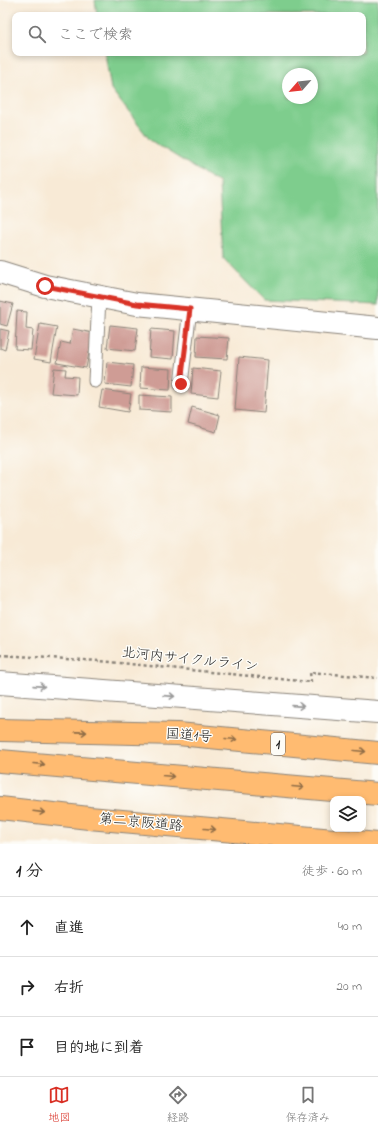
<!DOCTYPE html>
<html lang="ja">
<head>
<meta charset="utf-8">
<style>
	:root { --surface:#fff; --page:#f2f2f2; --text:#222; --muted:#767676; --line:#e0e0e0; --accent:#d93025 }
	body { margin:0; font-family:"Indie Flower","Klee One",sans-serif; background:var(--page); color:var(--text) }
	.controls { position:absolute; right:12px; bottom:12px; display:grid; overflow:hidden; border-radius:8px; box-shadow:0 2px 6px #0003 }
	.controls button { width:36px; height:36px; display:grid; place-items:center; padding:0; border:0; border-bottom:1px solid var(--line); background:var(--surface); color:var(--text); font:20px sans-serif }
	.compass { position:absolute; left:282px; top:68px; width:36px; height:36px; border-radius:50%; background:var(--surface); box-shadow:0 2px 6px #0003; rotate:242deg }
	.stop { position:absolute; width:12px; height:12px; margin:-9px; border:3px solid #d93025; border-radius:50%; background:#fff }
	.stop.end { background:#d93025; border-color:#fff; box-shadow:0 1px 4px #0008 }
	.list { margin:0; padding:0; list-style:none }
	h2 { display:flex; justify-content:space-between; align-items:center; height:52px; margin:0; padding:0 16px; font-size:17px }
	h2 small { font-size:13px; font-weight:400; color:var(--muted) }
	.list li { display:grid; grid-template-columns:26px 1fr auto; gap:12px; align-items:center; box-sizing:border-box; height:60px; padding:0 16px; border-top:1px solid var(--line) }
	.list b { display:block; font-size:15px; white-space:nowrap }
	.list em { font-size:13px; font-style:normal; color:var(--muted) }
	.icon { flex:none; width:22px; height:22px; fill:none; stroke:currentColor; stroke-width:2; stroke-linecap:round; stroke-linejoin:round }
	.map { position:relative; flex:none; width:378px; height:844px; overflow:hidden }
	.search { position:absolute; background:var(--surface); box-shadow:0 2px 6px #0003; left:12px; right:12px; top:12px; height:44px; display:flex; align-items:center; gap:10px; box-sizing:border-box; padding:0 14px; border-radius:8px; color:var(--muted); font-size:15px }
	.sheet { height:232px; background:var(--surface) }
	nav { display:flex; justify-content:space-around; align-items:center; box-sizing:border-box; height:56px; border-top:1px solid var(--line); background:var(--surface); font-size:11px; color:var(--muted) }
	nav a { display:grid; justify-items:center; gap:2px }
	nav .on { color:var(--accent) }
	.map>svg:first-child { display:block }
	.green { fill:#7ecd8d; stroke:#4d7454; fill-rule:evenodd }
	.building { fill:#cf9c95 }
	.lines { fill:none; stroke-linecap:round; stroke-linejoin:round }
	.lane-casing { stroke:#8a8379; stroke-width:15 }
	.street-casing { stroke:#8a8379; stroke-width:24 }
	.highway-casing { stroke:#8a8379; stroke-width:24 }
	.path { stroke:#8a8379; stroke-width:2.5; stroke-dasharray:3 3; stroke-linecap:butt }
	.lane { stroke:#fff; stroke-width:13 }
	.street { stroke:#fff; stroke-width:22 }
	.highway { stroke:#ffbb71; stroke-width:22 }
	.oneway { stroke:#999 }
	.oneway2 { stroke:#8e6c46 }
	.route { stroke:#d93025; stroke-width:5 }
	.labels { text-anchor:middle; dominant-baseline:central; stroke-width:3; stroke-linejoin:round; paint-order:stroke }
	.shield { fill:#fdfcf7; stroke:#605f5e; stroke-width:1 }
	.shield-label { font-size:13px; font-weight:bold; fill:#1c1c1c }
	.street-label { font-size:14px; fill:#1c1c1c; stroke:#fdfcf7 }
</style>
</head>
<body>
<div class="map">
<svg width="378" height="844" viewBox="0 0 378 844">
	<rect width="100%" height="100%" fill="#fdfcf7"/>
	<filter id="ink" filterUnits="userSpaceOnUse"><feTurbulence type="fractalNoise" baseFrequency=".025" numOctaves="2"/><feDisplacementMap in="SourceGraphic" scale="8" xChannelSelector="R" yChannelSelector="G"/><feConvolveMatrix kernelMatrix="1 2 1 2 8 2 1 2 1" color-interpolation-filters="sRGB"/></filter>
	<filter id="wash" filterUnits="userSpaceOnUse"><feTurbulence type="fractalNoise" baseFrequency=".012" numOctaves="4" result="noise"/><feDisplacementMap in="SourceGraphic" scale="16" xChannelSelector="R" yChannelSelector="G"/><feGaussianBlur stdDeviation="0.9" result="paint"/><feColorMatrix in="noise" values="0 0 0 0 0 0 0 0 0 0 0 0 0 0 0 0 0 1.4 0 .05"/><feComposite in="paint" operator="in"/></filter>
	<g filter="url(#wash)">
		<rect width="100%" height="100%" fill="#f8ead6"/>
		<path class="green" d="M 95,0 L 378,0 L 378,305 L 264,300 L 223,258 L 219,183 L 150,140 L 111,89 L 105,53 L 363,53 L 363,15 L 97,15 ZM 288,74 L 312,74 L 312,98 L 288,98 Z"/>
		<g id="blocks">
			<g class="building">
				<path d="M 0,301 L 13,304 L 7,326 L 0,324 Z"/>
				<path d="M 17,311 L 27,312 L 26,329 L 33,330 L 31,350 L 15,349 Z"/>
				<path d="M 40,324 L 57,327 L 51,362 L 34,359 Z"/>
				<path d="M 110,325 L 138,328 L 135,351 L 107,348 Z"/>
				<path d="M 0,329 L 9,331 L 5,350 L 0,348 Z"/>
				<path d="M 73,329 L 93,333 L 86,368 L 57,363 L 61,342 L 70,344 Z"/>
				<path d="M 151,329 L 175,331 L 173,359 L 149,357 Z"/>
				<path d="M 197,336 L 229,338 L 227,359 L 196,357 Z"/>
				<path d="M 239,357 L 268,360 L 264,413 L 235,410 Z"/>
				<path d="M 107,362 L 133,365 L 131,387 L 105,384 Z"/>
				<path d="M 141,367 L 171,369 L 170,390 L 140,388 Z"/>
				<path d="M 54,368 L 66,369 L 65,376 L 78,377 L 77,395 L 51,393 Z"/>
				<path d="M 193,368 L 221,371 L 218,397 L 191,394 Z"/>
				<path d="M 102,390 L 131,394 L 128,412 L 99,407 Z"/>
				<path d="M 139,395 L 172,397 L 172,412 L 139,410 Z"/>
				<path d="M 192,407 L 220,415 L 216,432 L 188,424 Z"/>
			</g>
		</g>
	</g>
	<g filter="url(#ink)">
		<use href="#blocks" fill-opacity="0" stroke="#8a8379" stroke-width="1"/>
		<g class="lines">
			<g class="lane-casing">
				<g id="lane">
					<path d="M 95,381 L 99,297"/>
					<path d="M 181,384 L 190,309"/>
				</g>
			</g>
			<g class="street-casing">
				<g id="street">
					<path d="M 0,272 L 45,286 L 137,304 L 378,328"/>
					<path d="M 0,683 L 378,712"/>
				</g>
			</g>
			<g class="highway-casing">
				<g id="highway">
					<path d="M 0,730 L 178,734 L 378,753"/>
					<path d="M 0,761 L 378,794"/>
					<path d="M 0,808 L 89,818 L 378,844"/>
				</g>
			</g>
			<g class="path">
				<path d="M 0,655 L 100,661 L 310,682"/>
				<path d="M 311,682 L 310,672 L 378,678"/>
			</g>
			<use href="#lane" class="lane"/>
			<use href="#street" class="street"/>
			<use href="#highway" class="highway"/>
		</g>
		<defs><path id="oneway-shaft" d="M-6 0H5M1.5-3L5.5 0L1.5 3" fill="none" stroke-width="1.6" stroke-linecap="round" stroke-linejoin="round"/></defs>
		<g class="oneway">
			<use href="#oneway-shaft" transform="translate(39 686) rotate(4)"/>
			<use href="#oneway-shaft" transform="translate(169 696) rotate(4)"/>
			<use href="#oneway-shaft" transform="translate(298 706) rotate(4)"/>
		</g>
		<g class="oneway2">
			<use href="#oneway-shaft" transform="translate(81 732) rotate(1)"/>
			<use href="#oneway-shaft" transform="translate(231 739) rotate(5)"/>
			<use href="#oneway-shaft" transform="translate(360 751) rotate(5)"/>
			<use href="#oneway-shaft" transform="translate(39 764) rotate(5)"/>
			<use href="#oneway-shaft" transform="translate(168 776) rotate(5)"/>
			<use href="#oneway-shaft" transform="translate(298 787) rotate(5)"/>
			<use href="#oneway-shaft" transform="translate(39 812) rotate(7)"/>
			<use href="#oneway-shaft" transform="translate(210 829) rotate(5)"/>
		</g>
	</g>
	<g class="lines" filter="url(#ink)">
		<path class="route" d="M 45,286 L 137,304 L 190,309 L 181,384"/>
	</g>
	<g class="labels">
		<rect class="shield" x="271" y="733" width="14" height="22" rx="3"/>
		<g class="shield-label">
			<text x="278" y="744">1</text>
		</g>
		<g class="street-label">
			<text transform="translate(190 660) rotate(6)">北河内サイクルライン</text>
			<text transform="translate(189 736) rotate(4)">国道1号</text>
			<text transform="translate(141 823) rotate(5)">第二京阪道路</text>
		</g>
	</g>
</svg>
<div class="controls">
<button><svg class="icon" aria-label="layers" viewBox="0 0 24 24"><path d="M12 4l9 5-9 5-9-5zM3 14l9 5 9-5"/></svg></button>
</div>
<svg class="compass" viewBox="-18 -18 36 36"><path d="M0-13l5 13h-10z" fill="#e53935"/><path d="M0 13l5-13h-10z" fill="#767676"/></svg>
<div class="stop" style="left:45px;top:286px"></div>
<div class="stop end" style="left:181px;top:384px"></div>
<div class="search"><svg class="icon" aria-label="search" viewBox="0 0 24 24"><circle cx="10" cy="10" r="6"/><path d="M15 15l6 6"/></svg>ここで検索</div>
</div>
<section class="sheet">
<h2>1 分<small>徒歩 · 60 m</small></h2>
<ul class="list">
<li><svg class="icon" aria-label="ahead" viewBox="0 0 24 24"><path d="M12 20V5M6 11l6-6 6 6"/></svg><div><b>直進</b></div><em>40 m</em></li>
<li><svg class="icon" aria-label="right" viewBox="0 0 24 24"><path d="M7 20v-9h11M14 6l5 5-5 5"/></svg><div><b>右折</b></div><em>20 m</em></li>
<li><svg class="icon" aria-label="arrive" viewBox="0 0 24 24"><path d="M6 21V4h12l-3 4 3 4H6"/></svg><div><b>目的地に到着</b></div></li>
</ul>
</section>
<nav>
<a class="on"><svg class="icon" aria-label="map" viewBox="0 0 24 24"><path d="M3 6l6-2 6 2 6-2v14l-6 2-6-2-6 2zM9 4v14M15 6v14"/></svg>地図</a>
<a><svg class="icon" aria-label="directions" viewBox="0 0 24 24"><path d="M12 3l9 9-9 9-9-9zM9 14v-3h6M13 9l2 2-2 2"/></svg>経路</a>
<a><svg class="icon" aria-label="saved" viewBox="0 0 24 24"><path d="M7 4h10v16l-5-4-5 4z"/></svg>保存済み</a>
</nav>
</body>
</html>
